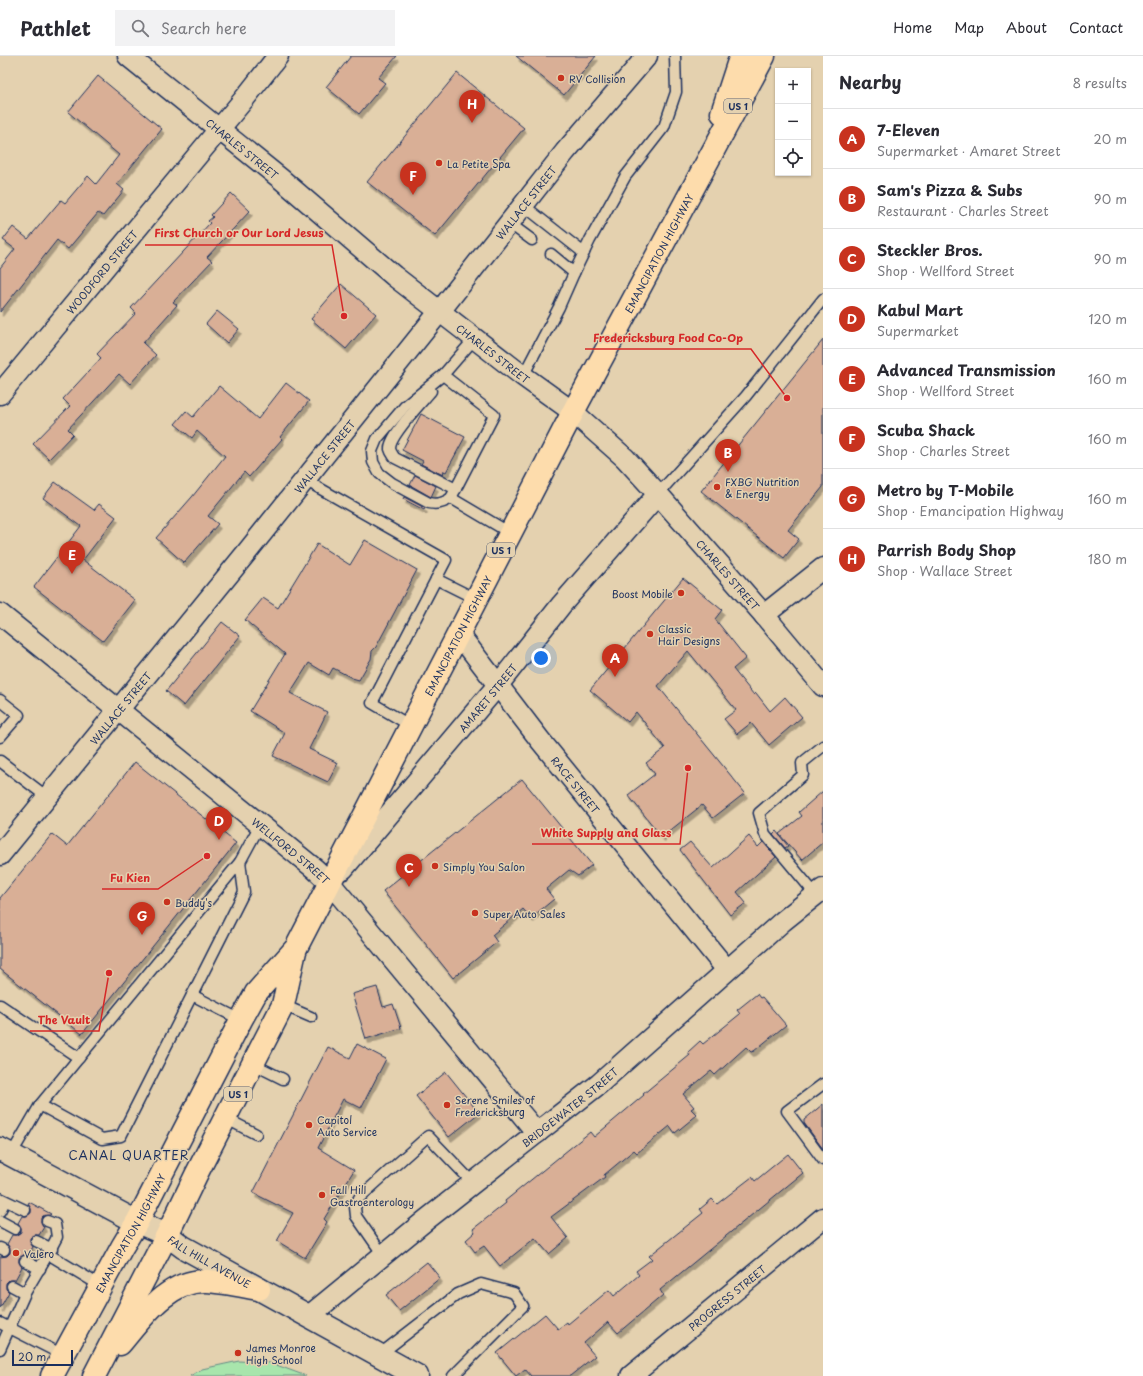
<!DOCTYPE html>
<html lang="en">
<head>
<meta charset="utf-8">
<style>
	:root { --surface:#fff; --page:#f2f2f3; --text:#2b2b33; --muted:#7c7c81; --line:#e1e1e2; --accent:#c8321e }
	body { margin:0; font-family:"Playpen Sans",sans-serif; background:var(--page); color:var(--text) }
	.controls { position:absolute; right:12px; top:12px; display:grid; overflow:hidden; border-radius:0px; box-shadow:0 1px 3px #0004 }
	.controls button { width:36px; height:36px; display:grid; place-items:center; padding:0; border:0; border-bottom:1px solid var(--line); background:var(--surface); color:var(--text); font:20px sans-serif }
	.scale { position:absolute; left:12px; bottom:10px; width:61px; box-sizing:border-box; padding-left:4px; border:2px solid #1b2f5e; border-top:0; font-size:11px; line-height:14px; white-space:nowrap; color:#1b2f5e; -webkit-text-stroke:3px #e4d1af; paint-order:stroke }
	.you { position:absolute; left:541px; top:602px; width:14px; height:14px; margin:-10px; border:3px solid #fff; border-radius:50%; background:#1a73e8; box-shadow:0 0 0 6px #1a73e833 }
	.badge { display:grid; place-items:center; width:26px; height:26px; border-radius:50%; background:var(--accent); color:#fff; font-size:13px; font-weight:700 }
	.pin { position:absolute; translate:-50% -33px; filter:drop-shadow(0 1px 2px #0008) }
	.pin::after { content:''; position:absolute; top:21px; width:14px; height:12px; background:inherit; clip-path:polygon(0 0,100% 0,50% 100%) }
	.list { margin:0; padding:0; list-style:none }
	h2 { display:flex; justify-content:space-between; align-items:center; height:52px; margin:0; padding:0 16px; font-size:17px }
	h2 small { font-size:13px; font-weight:400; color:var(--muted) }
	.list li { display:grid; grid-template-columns:26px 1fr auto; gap:12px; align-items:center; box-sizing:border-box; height:60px; padding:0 16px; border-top:1px solid var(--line) }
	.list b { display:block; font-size:15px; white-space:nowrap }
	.list p { margin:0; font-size:13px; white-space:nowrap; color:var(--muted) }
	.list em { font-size:13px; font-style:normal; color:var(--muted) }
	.icon { flex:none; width:22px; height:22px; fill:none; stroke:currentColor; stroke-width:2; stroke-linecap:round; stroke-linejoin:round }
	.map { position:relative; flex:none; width:823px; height:1320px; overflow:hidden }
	header { display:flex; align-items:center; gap:24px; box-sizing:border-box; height:56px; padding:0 20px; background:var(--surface); border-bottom:1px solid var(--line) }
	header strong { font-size:19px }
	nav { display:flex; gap:22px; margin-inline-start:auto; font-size:14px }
	.search { width:280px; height:36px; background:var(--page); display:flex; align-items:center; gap:10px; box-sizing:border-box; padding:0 14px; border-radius:0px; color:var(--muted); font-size:15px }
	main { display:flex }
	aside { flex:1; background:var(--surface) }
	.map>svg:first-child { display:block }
	.green { fill:#a8e5ac; stroke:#628a85 }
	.building { fill:#d9af96; stroke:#1b2f5e; filter:url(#shadow) }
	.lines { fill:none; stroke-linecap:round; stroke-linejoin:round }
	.lane-casing { stroke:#1b2f5e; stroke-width:13 }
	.street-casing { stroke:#1b2f5e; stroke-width:23 }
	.secondary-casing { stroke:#1b2f5e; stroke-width:25 }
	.primary-casing { stroke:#1b2f5e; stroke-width:25 }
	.lane { stroke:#e4d1af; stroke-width:10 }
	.street { stroke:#e4d1af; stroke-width:20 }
	.secondary { stroke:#e4d1af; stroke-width:22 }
	.primary { stroke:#fddcac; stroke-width:22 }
	.poi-dot { fill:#c8321e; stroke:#e4d1af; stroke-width:1.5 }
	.labels { text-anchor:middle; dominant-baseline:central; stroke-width:3; stroke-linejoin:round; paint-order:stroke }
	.shield { fill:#e4d1af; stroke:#576076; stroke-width:1 }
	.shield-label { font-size:9px; font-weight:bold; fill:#1b2f5e }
	.poi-label { font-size:10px; fill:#1b2f5e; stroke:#e4d1af; text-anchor:start }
	.street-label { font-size:10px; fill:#1b2f5e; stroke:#e4d1af }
	.quarter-label { font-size:12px; letter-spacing:1px; fill:#1b2f5e; stroke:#e4d1af }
	.leader { fill:none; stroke:#d62828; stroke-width:1.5 }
	.callout-dot { fill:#d62828; stroke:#e4d1af; stroke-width:1.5 }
	.callout-label { font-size:11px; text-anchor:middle; font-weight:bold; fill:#d62828; stroke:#e4d1af; stroke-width:3; stroke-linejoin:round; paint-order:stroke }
</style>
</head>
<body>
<header>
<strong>Pathlet</strong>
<div class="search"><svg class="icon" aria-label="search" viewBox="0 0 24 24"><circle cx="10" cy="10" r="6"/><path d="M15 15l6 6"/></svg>Search here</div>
<nav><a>Home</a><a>Map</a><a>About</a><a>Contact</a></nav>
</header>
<main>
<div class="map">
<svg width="823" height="1320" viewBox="0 0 823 1320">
	<defs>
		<filter id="shadow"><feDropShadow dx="2.5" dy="4.5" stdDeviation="0" flood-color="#0004"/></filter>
	</defs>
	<rect width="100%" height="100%" fill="#e4d1af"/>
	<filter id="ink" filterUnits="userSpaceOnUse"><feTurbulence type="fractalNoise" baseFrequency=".025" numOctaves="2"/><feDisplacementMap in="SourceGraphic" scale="8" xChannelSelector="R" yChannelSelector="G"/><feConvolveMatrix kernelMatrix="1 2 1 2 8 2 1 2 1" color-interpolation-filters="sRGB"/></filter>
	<g filter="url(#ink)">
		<path class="green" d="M 239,1305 L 271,1307 L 306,1320 L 190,1320 L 202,1313 Z"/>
		<g class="building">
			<path d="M 351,0 L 397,0 L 378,22 L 385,27 L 359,58 L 326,31 Z"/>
			<path d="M 516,0 L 596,0 L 564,39 Z"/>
			<path d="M 457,17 L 524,72 L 435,180 L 367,126 Z"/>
			<path d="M 98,20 L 162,73 L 117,128 L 124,134 L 103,160 L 98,157 L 68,193 L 57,184 L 0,256 L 0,212 L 15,193 L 3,184 L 13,171 L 28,183 L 61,144 L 65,147 L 88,120 L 96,128 L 119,99 L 68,56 Z"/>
			<path d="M 231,137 L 250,155 L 207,201 L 212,205 L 173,246 L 177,249 L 143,287 L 156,299 L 130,328 L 119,318 L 68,373 L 73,378 L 49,403 L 33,388 L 70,350 L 63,343 L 101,302 L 97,298 L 136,257 L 131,252 L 210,167 L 208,165 L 213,161 L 211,159 Z"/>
			<path d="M 341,228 L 376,258 L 346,293 L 311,263 Z"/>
			<path d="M 217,255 L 239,273 L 227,287 L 206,268 Z"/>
			<path d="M 823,284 L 823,431 L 788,474 L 799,483 L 784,502 L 701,435 Z"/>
			<path d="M 286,327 L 309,345 L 280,381 L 282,383 L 249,421 L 244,416 L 208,460 L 218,468 L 184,507 L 156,482 L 192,441 L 225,400 L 197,375 L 192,382 L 175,368 L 186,355 L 193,361 L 219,330 L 258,363 Z"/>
			<path d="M 421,358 L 465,381 L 446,416 L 444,415 L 443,419 L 421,408 L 423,405 L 402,394 Z"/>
			<path d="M 415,419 L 436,430 L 431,441 L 410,429 Z"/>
			<path d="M 55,426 L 94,454 L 99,448 L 116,461 L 83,504 L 135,544 L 103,585 L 34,531 L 81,470 L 43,442 Z"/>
			<path d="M 404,441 L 425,452 L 424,454 L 403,443 Z"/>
			<path d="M 365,484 L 417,514 L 376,591 L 372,595 L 371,603 L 359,624 L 352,622 L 333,612 L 329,619 L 309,607 L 290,637 L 327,656 L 309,693 L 338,707 L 328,726 L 273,700 L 285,677 L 250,655 L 285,598 L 245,564 L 263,542 L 278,552 L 317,488 L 350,509 Z"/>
			<path d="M 683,522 L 722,554 L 715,563 L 746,602 L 733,613 L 754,639 L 756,637 L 770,655 L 785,641 L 802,661 L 769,689 L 751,667 L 737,678 L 724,663 L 736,654 L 688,595 L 658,630 L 745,737 L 713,762 L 702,749 L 662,781 L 628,739 L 655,718 L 646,707 L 665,692 L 636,656 L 628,666 L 590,634 Z"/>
			<path d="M 222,566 L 240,580 L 184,650 L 166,635 Z"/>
			<path d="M 135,706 L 236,787 L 82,978 L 0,913 L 0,842 L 52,778 L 67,790 Z"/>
			<path d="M 522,723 L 592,809 L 578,820 L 569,814 L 546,833 L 554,843 L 531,862 L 523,853 L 492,879 L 497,886 L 453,922 L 383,835 Z"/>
			<path d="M 823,735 L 823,786 L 802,804 L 779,778 L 802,760 L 799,756 Z"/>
			<path d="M 776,775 L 788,790 L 785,792 L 773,778 Z"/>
			<path d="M 749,780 L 758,791 L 763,786 L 776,801 L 737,836 L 746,847 L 730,859 L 680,794 L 690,786 L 713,812 Z"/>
			<path d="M 377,931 L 383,951 L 393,948 L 401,972 L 366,983 L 352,938 Z"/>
			<path d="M 757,938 L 760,942 L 762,941 L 786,969 L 754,995 L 751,996 L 746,991 L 715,1019 L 711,1015 L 683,1038 L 694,1051 L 691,1053 L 697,1059 L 675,1077 L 670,1070 L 637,1097 L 634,1094 L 604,1119 L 605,1121 L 551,1161 L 568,1182 L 549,1198 L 535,1182 L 500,1210 L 484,1190 L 475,1196 L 466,1184 L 475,1176 L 473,1173 L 506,1147 L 505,1145 L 590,1076 L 594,1081 L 644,1039 L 643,1038 L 690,999 L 688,996 L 700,985 L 703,988 L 740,958 L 737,954 Z"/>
			<path d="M 357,988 L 386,1003 L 361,1052 L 343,1043 L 318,1092 L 354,1114 L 324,1163 L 327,1166 L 305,1202 L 277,1185 L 293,1157 L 253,1137 L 328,991 L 350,1002 Z"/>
			<path d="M 446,1016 L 479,1057 L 449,1081 L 416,1040 Z"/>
			<path d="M 823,1048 L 823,1093 L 804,1067 L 804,1064 Z"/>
			<path d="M 788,1098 L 803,1117 L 660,1234 L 663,1239 L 618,1277 L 608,1266 L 584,1287 L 595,1300 L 570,1320 L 531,1320 L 525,1313 L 516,1320 L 497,1297 L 545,1258 L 558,1273 L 567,1266 L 568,1268 L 609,1234 L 614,1240 L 639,1219 L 636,1215 L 652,1203 L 649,1200 L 703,1157 L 700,1153 L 712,1143 L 717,1148 L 752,1121 L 755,1125 Z"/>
			<path d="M 29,1146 L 51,1158 L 50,1159 L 43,1160 L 41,1162 L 41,1166 L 44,1171 L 39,1179 L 35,1179 L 30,1182 L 30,1186 L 33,1191 L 28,1199 L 24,1199 L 19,1202 L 19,1206 L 22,1211 L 15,1224 L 9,1224 L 6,1227 L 6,1233 L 9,1236 L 0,1252 L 0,1201 L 7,1200 L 10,1197 L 10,1193 L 7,1188 L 12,1179 L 16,1179 L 21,1176 L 21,1172 L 18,1167 L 22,1160 L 26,1160 L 31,1157 L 31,1153 L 28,1148 Z"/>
			<path d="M 427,1206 L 440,1222 L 399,1255 L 386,1239 Z"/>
		</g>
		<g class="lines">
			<g class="lane-casing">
				<g id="lane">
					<path d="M 523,149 L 584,197"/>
					<path d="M 509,167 L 532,184"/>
					<path d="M 574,217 L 590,184 L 625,121 L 664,71 L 676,36 L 675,0"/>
					<path d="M 475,282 L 443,319 L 494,359 L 451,442 L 510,477"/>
					<path d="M 443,319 L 405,350 L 377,383 L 372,395 L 373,406 L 379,417 L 392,427 L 429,447 C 438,449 444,447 451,442"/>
					<path d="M 523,320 L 559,251 L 574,217 L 551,198"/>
					<path d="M 431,335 C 422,346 389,380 390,393 C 391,397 393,399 395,402 L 456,433"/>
					<path d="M 305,424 L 446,504 L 372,647 L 411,670"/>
					<path d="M 658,438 L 746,340 L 823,243"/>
					<path d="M 436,523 L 476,543"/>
					<path d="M 0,644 L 19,659 L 0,681"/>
					<path d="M 0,705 L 47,741"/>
					<path d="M 816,839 L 765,778 L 759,757 L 803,719 L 802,707 L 823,690"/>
					<path d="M 192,939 L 241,964"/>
					<path d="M 0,949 L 79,1002"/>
					<path d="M 283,949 L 311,961"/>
					<path d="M 253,1008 L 283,1023"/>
					<path d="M 823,1028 L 787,1055 L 823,1104"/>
					<path d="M 40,1049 L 102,1083 L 121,1080 L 244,836 L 240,806"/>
					<path d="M 225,1062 L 256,1078"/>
					<path d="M 11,1099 L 40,1049 L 240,806 L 260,769"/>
					<path d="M 0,1142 L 25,1154"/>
					<path d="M 0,1155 L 5,1145"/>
					<path d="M 0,1165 L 15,1173"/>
					<path d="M 47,1165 L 55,1168 L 57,1181 L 48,1198"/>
					<path d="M 36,1185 L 52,1193"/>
					<path d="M 0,1192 L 4,1194"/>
					<path d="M 383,1199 L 356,1160 L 355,1151 L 359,1142 L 428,1080 L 473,1127"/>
					<path d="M 25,1205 L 40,1213"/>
					<path d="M 12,1230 L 25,1237"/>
					<path d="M 0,1267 L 63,1299"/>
					<path d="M 0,1293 L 25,1237 L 48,1198 L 101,1230"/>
					<path d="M 379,1299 L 458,1238 L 481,1228 L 514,1237 L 523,1250 L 453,1320"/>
				</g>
			</g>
			<g class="street-casing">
				<g id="street">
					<path id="s1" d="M 128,0 L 281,123 L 394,220 L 523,320 L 573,356 L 625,402 L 658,438 L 764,559 L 823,630"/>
					<path id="s2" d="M 0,338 L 245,42 L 278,0"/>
					<path id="s3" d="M 0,558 L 315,813 L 330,827 L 537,1077"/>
					<path d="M 764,559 L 823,512"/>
					<path id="s4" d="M 458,577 L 540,684 L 727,914"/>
					<path id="s5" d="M 0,799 L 247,496 L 440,255 L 565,96 L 647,0"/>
					<path id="s6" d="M 343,813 L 498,629 L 562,548 L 658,438"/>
					<path id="s7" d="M 309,1260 L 426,1164 L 599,1028 L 783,865 L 823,833"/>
					<path id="s8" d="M 631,1320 L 823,1162"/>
				</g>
			</g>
			<g class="secondary-casing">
				<g id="secondary">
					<path id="s9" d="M 0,1093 L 137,1166 L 167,1179 L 183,1191 L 417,1320"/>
				</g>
			</g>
			<g class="primary-casing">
				<g id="primary">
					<path d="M 722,57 L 738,8 L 742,0"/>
					<path d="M 120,1288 C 142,1262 168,1223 207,1225 C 224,1226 242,1230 259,1233"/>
					<path id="s10" d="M 52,1320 L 122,1191 L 137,1166 L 241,964 L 256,937 L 296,892 L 573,356 L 764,0"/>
					<path d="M 94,1320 L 167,1179 L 196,1119 L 283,949 L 295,895"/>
				</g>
			</g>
			<use href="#lane" class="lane"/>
			<use href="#street" class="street"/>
			<use href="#secondary" class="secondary"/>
			<use href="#primary" class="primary"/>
		</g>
	</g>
	<g class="poi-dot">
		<circle cx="561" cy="22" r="4"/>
		<circle cx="439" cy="107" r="4"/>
		<circle cx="717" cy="431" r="4"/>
		<circle cx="681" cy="537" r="4"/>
		<circle cx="650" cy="578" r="4"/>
		<circle cx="435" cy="810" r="4"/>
		<circle cx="167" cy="846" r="4"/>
		<circle cx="475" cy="857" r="4"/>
		<circle cx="447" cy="1049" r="4"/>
		<circle cx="309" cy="1069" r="4"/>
		<circle cx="322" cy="1139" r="4"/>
		<circle cx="16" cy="1197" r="4"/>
		<circle cx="238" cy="1297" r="4"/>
	</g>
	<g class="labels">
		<g class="shield">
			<rect x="724" y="43" width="28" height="14" rx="3"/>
			<rect x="487" y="487" width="28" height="14" rx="3"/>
			<rect x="224" y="1031" width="28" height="14" rx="3"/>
		</g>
		<g class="shield-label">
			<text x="738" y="50">US 1</text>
			<text x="501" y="494">US 1</text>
			<text x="238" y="1038">US 1</text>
		</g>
		<g class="poi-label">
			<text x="569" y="22">RV Collision</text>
			<text x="447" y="107">La Petite Spa</text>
			<text x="725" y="425">FXBG Nutrition<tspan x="725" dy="12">&amp; Energy</tspan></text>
			<text x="673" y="537" text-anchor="end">Boost Mobile</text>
			<text x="658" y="572">Classic<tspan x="658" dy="12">Hair Designs</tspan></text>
			<text x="443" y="810">Simply You Salon</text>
			<text x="175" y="846">Buddy's</text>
			<text x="483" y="857">Super Auto Sales</text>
			<text x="455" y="1043">Serene Smiles of<tspan x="455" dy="12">Fredericksburg</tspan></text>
			<text x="317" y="1063">Capitol<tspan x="317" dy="12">Auto Service</tspan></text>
			<text x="330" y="1133">Fall Hill<tspan x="330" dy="12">Gastroenterology</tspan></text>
			<text x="24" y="1197">Valero</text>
			<text x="246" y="1291">James Monroe<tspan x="246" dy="12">High School</tspan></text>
		</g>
		<g class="street-label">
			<text stroke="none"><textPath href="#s1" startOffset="147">CHARLES STREET</textPath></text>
			<text stroke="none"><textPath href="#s5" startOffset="838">WALLACE STREET</textPath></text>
			<text stroke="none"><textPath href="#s10" startOffset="1278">EMANCIPATION HIGHWAY</textPath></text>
			<text stroke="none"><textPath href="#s2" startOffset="159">WOODFORD STREET</textPath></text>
			<text stroke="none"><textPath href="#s1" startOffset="471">CHARLES STREET</textPath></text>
			<text stroke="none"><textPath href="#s5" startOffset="514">WALLACE STREET</textPath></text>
			<text stroke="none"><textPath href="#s1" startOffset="795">CHARLES STREET</textPath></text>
			<text stroke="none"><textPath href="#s10" startOffset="846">EMANCIPATION HIGHWAY</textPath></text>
			<text stroke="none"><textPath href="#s6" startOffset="224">AMARET STREET</textPath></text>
			<text stroke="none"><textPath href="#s5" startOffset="190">WALLACE STREET</textPath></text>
			<text stroke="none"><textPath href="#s4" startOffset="192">RACE STREET</textPath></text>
			<text stroke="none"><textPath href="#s3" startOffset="375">WELLFORD STREET</textPath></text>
			<text stroke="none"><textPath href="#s7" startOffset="334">BRIDGEWATER STREET</textPath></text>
			<text stroke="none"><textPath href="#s10" startOffset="163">EMANCIPATION HIGHWAY</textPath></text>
			<text stroke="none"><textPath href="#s9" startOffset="238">FALL HILL AVENUE</textPath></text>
			<text stroke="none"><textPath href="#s8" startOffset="124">PROGRESS STREET</textPath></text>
		</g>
		<g class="quarter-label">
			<text x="129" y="1099">CANAL QUARTER</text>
		</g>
	</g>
	<path class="leader" d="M344 260L332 189H145M787 342L751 293H585M688 712L680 788H532M207 800L158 833H102M109 917L99 975H30"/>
	<g class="callout-dot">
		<circle cx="344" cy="260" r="4"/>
		<circle cx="787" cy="342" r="4"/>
		<circle cx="688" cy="712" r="4"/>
		<circle cx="207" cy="800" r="4"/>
		<circle cx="109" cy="917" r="4"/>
	</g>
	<g class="callout-label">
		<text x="239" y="181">First Church or Our Lord Jesus</text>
		<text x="668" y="286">Fredericksburg Food Co-Op</text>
		<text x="606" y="781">White Supply and Glass</text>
		<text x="130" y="826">Fu Kien</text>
		<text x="64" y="968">The Vault</text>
	</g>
</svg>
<div class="controls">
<button>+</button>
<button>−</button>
<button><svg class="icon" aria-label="locate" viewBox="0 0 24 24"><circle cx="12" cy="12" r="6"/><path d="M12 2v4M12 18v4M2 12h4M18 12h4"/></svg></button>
</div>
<div class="scale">20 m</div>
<div class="you"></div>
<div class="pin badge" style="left:615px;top:621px">A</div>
<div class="pin badge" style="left:728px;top:416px">B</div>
<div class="pin badge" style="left:409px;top:831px">C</div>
<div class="pin badge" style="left:219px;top:784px">D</div>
<div class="pin badge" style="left:72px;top:518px">E</div>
<div class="pin badge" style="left:413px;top:139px">F</div>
<div class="pin badge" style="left:142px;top:879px">G</div>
<div class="pin badge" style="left:472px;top:67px">H</div>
</div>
<aside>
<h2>Nearby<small>8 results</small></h2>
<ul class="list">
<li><span class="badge">A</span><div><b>7-Eleven</b><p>Supermarket · Amaret Street</p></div><em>20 m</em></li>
<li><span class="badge">B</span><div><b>Sam's Pizza &amp; Subs</b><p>Restaurant · Charles Street</p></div><em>90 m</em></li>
<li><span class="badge">C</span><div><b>Steckler Bros.</b><p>Shop · Wellford Street</p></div><em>90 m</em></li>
<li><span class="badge">D</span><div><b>Kabul Mart</b><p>Supermarket</p></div><em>120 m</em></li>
<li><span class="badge">E</span><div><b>Advanced Transmission</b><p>Shop · Wellford Street</p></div><em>160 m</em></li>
<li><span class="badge">F</span><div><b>Scuba Shack</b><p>Shop · Charles Street</p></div><em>160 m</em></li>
<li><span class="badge">G</span><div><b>Metro by T-Mobile</b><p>Shop · Emancipation Highway</p></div><em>160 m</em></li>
<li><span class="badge">H</span><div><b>Parrish Body Shop</b><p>Shop · Wallace Street</p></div><em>180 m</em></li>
</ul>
</aside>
</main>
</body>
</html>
